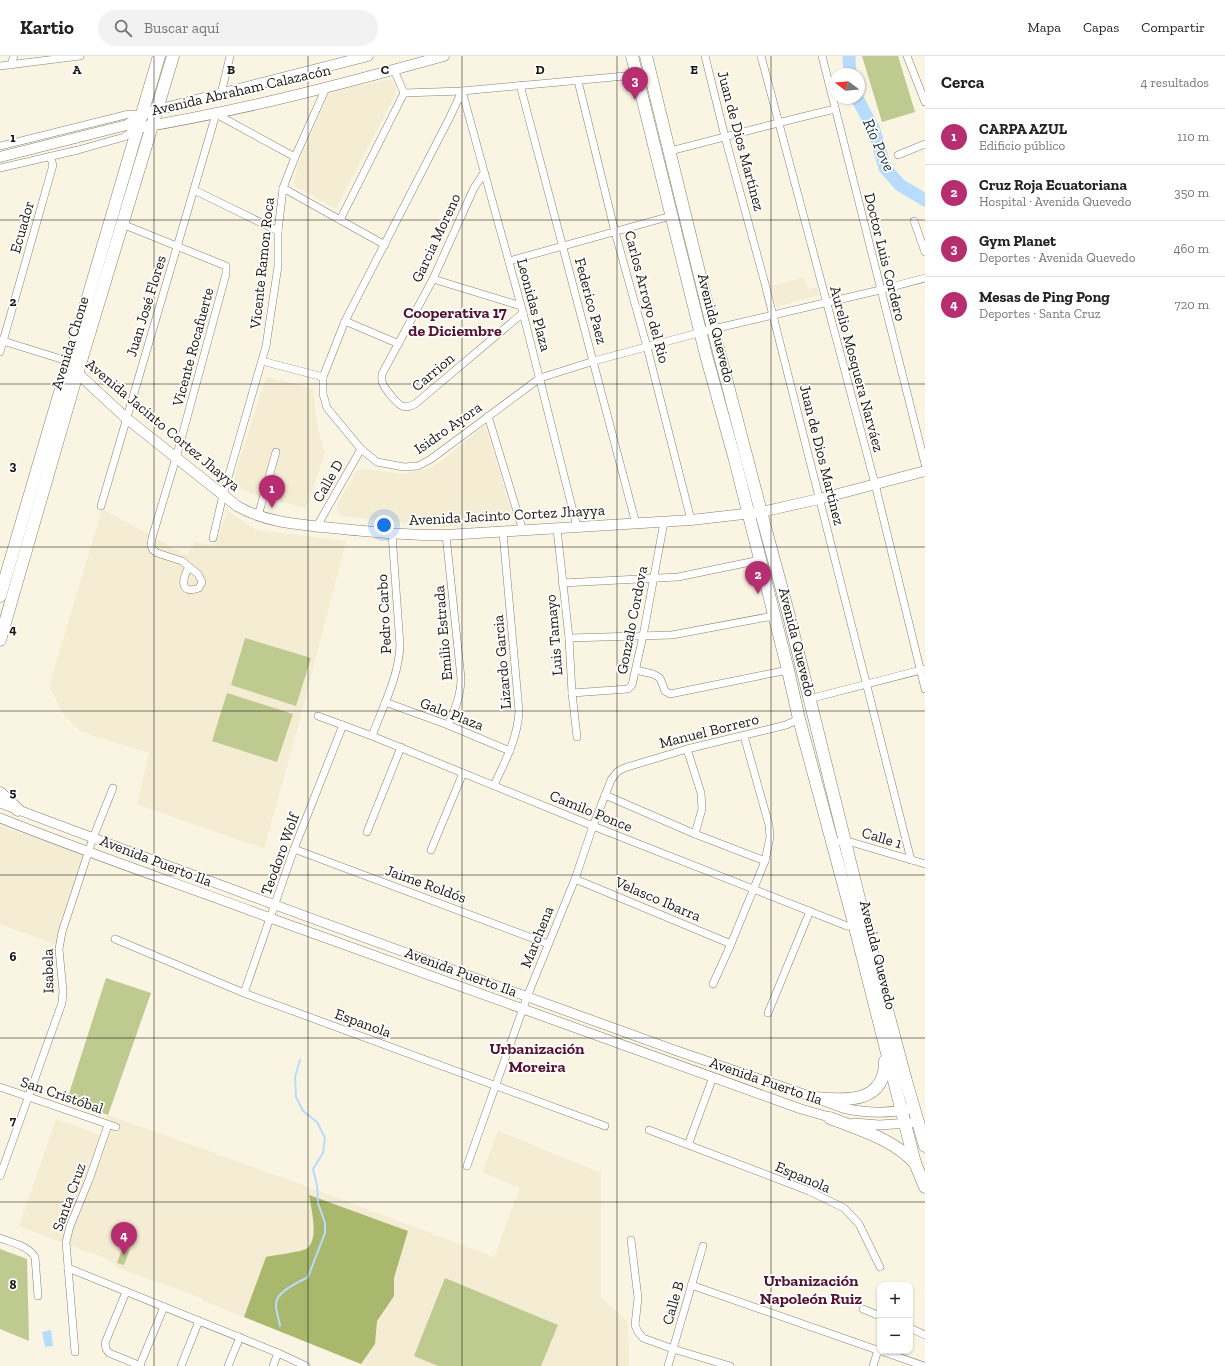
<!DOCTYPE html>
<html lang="es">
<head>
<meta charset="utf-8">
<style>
	:root { --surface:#fff; --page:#f2f2f2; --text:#222; --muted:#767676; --line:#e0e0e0; --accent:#b62e6f }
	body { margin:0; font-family:"Zilla Slab",serif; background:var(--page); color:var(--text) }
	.controls { position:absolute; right:12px; bottom:12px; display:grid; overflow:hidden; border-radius:8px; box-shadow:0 1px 3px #0004 }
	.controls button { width:36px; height:36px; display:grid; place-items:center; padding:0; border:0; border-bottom:1px solid var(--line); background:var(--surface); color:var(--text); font:20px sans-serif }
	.compass { position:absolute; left:829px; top:12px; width:36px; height:36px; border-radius:50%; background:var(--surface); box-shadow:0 1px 3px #0004; rotate:286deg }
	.you { position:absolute; left:384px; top:469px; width:14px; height:14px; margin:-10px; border:3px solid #fff; border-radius:50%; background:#1a73e8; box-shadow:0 0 0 6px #1a73e833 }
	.badge { display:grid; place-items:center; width:26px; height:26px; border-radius:50%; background:var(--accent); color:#fff; font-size:13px; font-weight:700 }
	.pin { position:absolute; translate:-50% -33px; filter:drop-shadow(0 1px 2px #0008) }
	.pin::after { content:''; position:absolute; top:21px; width:14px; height:12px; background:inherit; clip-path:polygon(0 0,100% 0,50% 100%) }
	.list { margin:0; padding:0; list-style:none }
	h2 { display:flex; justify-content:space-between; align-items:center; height:52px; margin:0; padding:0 16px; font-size:17px }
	h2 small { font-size:13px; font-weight:400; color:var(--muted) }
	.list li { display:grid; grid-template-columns:26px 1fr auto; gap:12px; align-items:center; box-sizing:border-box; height:56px; padding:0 16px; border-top:1px solid var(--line) }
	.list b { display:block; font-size:15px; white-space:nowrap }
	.list p { margin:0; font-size:13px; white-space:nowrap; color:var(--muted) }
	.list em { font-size:13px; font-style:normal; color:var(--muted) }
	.icon { flex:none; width:22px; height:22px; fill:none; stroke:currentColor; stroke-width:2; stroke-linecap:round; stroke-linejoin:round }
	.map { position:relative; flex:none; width:925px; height:1310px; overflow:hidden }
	header { display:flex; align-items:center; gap:24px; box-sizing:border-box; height:56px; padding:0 20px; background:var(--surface); border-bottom:1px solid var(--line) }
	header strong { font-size:19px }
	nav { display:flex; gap:22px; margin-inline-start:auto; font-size:14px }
	.search { width:280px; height:36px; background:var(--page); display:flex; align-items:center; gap:10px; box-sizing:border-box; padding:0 14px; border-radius:22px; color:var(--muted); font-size:15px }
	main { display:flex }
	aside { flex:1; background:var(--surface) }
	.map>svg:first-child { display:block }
	.built { fill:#f4edd3 }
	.green { fill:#beca8f }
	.forest { fill:#a9b86d }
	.water { fill:#b7dcfd }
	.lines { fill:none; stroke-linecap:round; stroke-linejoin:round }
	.stream { stroke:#b7dcfd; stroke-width:2 }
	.river { stroke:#b7dcfd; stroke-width:13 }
	.minor-casing { stroke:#868171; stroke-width:8 }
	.tertiary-casing { stroke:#868171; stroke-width:10 }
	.secondary-casing { stroke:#868171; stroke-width:11 }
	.primary-casing { stroke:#868171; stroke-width:13 }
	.minor { stroke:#fff; stroke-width:7 }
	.tertiary { stroke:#fff; stroke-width:9 }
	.secondary { stroke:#fff; stroke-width:10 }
	.primary { stroke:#fff; stroke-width:12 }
	.grid { fill:none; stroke:#181710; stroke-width:1; stroke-opacity:0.55 }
	.labels { text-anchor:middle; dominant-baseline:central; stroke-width:3.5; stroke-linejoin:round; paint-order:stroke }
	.street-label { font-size:15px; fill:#181710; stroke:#fff }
	.water-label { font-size:16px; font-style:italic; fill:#132d43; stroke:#fff }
	.neighbourhood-label { font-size:16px; font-weight:bold; fill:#551432; stroke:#fff }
	.grid-label { font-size:13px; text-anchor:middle; font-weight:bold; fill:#181710; stroke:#fff; stroke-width:3.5; stroke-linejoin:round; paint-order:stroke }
</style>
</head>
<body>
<header>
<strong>Kartio</strong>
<div class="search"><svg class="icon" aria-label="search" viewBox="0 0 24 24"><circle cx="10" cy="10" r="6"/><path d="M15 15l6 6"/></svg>Buscar aquí</div>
<nav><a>Mapa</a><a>Capas</a><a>Compartir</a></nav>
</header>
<main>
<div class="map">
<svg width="925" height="1310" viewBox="0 0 925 1310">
	<rect width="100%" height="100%" fill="#faf5e3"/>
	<g class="built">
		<path d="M 391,23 L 396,33 L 396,37 L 336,153 L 294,130 L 297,111 L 330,35 Z"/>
		<path d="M 804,221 L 808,233 L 817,231 L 819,239 L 776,251 L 771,230 Z"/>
		<path d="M 266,321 L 313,332 L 318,375 L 325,397 L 306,452 L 257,440 L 232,428 Z"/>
		<path d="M 485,369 L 514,464 L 442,471 L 340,460 L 337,449 L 357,414 L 366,413 L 402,418 L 430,412 L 444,403 Z"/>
		<path d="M 102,453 L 187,499 L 195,486 L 215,489 L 228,455 L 256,474 L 346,485 L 299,667 L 264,793 L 137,748 L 149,697 L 81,676 L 63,658 L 49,630 Z"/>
		<path d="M 0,770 L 86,798 L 57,889 L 0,868 Z"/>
		<path d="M 108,1059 L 292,1125 L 494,1201 L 520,1132 L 482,1116 L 498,1075 L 601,1117 L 601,1241 L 628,1266 L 629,1310 L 365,1310 L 231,1256 L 202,1244 L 202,1242 L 121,1213 L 105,1202 L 52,1183 L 19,1170 L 56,1063 L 100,1079 Z"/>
	</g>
	<g class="green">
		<path d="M 862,0 L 898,0 L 915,56 L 882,66 Z"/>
		<path d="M 245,582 L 311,602 L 296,650 L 231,629 Z"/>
		<path d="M 227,637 L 293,658 L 277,706 L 212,685 Z"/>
		<path d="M 106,922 L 151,937 L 108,1059 L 67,1044 Z"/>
		<path d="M 124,1188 L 131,1190 L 124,1209 L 117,1207 Z"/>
		<path d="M 0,1193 L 27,1203 L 29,1285 L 0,1273 Z"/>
		<path d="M 445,1222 L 558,1269 L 541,1310 L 438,1310 L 414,1300 Z"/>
	</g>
	<path class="forest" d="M 309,1139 L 408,1175 L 394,1222 L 394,1240 L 377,1265 L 375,1288 L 361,1308 L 244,1261 L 266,1201 C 275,1199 300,1196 306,1193 C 320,1184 311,1153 309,1139 Z"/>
	<path class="water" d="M 51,1274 L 53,1290 L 45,1291 L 42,1276 Z"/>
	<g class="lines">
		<path class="stream" d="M 280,1270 C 279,1263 276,1256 276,1249 C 275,1236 299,1226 308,1221 L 325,1177 L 325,1167 L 318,1147 L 317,1129 L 313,1113 L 323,1097 L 325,1082 L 317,1066 L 303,1055 L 296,1041 L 295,1021 L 300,1004"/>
		<g class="river">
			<path d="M 849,0 L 850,18"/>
			<path d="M 857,42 L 874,74 L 885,112 L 900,129 L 925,144"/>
		</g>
		<g class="minor-casing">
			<g id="minor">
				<path d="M 705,0 L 725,81 L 764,224 L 911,804"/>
				<path d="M 761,0 L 875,428 L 925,633"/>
				<path d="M 822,0 L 925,408"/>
				<path d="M 907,0 L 925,46"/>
				<path d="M 11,9 L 14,0"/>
				<path d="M 0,10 L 80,0"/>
				<path d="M 578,25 L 615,176 L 647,291 L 691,464"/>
				<path d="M 520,29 L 636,468"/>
				<path d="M 462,35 L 450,61 L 345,265 L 323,321 L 323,338 L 327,352 L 361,393 L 377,406 L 404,411 L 418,410 L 431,403 L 540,322 L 594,305 L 713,273 L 880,234 L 925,222"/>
				<path d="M 462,35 L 523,257 L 577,471"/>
				<path d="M 404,37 L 462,35 L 636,19"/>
				<path d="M 221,38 L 230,0"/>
				<path d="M 0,90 L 129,58 L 141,59"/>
				<path d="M 670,95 C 725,81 779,66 835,53"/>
				<path d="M 898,99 L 925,88"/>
				<path d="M 0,112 L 78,94 L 124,81 L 137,72"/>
				<path d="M 484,117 L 474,132 L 433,223 L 382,318 C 382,322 381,325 383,328 C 385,333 398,349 402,350 C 407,352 411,350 415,348 L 523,257"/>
				<path d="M 283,132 L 385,189"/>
				<path d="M 194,134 L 278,175"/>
				<path d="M 340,164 L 404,37 L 394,14"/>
				<path d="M 914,165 L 925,196"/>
				<path d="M 122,168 L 226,210 L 226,218 L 176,402 L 152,482 L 151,489 L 153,494 L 157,497 L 182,505 L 198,518 L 202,526 L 199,532 C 179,539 182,523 189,511"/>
				<path d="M 509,205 L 671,160"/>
				<path d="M 433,223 L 521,250"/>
				<path d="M 345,265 L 399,288"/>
				<path d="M 0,284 L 61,303 L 69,308"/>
				<path d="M 0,296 L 53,109 L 50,100"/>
				<path d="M 262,305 L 323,321"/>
				<path d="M 488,360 L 523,475"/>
				<path d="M 101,450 L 216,58 L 295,101"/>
				<path d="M 258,460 L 276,396"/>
				<path d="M 317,470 L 361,393"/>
				<path d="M 557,473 L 569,582 L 572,637 L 577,681"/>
				<path d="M 446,479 L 461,622 C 461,639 455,653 448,669"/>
				<path d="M 213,482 L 223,439 L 266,290 L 278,210 L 278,175 L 283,132 L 295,101 L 326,32"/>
				<path d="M 562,527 L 678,521 L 760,504"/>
				<path d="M 569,582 L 672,579 L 773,560"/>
				<path d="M 636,614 L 653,618 L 660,622 L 665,635 L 670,638 L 788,614"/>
				<path d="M 572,637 L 628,633 L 632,629 L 643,580 L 664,466"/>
				<path d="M 809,643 L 925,613"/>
				<path d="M 385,646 L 448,669 L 510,695"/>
				<path d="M 318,660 L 372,680 L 593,770 L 847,870 L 855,871"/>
				<path d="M 372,680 C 383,650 399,620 400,589 L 392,478"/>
				<path d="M 687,693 L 701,737 L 702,753 L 695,778"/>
				<path d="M 494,729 C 505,706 518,681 519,655 L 503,477"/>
				<path d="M 605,739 L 695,778 L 765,805"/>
				<path d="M 367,776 L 401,691"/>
				<path d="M 832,788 L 844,784 L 925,808"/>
				<path d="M 294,793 L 548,888"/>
				<path d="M 431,794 L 463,717"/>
				<path d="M 575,823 L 731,888"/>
				<path d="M 115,883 L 244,937 L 605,1070"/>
				<path d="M 713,928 L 731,888 L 765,805 L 770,781 L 769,769 L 744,680"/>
				<path d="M 244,937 L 294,793 L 343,669"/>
				<path d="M 768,957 L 810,855"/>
				<path d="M 0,1031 L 116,1071"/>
				<path d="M 649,1074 L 809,1135 L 844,1152 L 859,1168 L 880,1211"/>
				<path d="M 688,1089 L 713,1021"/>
				<path d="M 467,1110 L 527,941 L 575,823 L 593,770 L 611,724 L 617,716 L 624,712 L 687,693 L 786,669 L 799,663"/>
				<path d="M 0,1120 L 62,947 L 63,935 L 59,893 L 62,876 L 93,782 L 113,732"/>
				<path d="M 0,1182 C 12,1187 27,1189 35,1201 L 38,1240"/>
				<path d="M 631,1184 L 638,1242 L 635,1269 L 638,1276 L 643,1282 L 673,1293 L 730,1310"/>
				<path d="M 68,1212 L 278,1297 L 306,1310"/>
				<path d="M 691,1229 L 880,1295"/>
				<path d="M 126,1236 L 105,1287 L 106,1293 L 109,1297 L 141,1310"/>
				<path d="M 863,1253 L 880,1260"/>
				<path d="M 910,1272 L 925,1279"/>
				<path d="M 881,1295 L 924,1310"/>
				<path d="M 75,1296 L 66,1186 L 70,1170 L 89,1124 L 108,1069"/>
				<path d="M 140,1309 L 164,1251"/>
				<path d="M 181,1310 L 199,1265"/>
				<path d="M 228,1310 L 240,1281"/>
				<path d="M 273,1310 L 278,1297"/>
				<path d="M 668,1310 L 703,1190"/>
				<path d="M 873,1310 L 878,1294"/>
			</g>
		</g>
		<g class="tertiary-casing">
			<g id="tertiary">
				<path d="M 0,747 C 225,832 451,913 677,995 C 732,1014 788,1032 843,1052 C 865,1057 886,1058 908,1053"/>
				<path d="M 0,762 C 90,798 182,829 273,863 C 449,926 625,990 801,1053 L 836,1063"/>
				<path d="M 854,1067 L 879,1069 L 911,1067"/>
			</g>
		</g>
		<g class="secondary-casing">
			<g id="secondary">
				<path d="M 131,71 L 137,72 C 241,55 343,28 444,0"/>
				<path d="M 0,101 L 127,69 L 141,59 L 157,54 L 368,0"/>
				<path d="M 73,313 L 126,362 L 237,450 C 268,468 306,469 342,473 C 377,476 411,480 446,479 L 691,464 L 761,456 L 819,443 L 925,415"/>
			</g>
		</g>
		<g class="primary-casing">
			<g id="primary">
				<path d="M 632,0 L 706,299 L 735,404 L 788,614 L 799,663 L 855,871 L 905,1068 L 915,1107 L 925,1131"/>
				<path d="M 646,0 L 713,273 L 761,456 L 788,556 L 881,931 L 906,1025 L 925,1090"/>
				<path d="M 0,540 L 159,0"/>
				<path d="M 0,584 L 77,318 L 173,0"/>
				<path d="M 0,737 L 18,754"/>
				<path d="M 816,1042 C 847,1045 885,1047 885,1005"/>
				<path d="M 830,1062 C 860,1074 893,1083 915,1107"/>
			</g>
		</g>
		<use href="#minor" class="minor"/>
		<use href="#tertiary" class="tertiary"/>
		<use href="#secondary" class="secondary"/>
		<use href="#primary" class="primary"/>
	</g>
	<path class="grid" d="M 154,0 L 154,1310M 308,0 L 308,1310M 462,0 L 462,1310M 617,0 L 617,1310M 771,0 L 771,1310M 0,164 L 925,164M 0,328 L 925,328M 0,491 L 925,491M 0,655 L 925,655M 0,819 L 925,819M 0,982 L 925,982M 0,1146 L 925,1146"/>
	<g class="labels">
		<g class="street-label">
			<text transform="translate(241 34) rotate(-13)">Avenida Abraham Calazacón</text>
			<text transform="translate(741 85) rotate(75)">Juan de Dios Martínez</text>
			<text transform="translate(22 171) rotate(-74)">Ecuador</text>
			<text transform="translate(436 182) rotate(-65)">Garcia Moreno</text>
			<text transform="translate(885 201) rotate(76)">Doctor Luis Cordero</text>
			<text transform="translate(262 207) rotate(-84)">Vicente Ramon Roca</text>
			<text transform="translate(647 241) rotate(75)">Carlos Arroyo del Rio</text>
			<text transform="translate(591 245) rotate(75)">Federico Paez</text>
			<text transform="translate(534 249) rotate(75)">Leonidas Plaza</text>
			<text transform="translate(146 250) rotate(-73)">Juan José Flores</text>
			<text transform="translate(716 272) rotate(76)">Avenida Quevedo</text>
			<text transform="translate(70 287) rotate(-73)">Avenida Chone</text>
			<text transform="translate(193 291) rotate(-75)">Vicente Rocafuerte</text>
			<text transform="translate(857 313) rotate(75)">Aurelio Mosquera Narváez</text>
			<text transform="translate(433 316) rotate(-40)">Carrion</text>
			<text transform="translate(163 369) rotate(40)">Avenida Jacinto Cortez Jhayya</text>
			<text transform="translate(448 372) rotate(-35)">Isidro Ayora</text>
			<text transform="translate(822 399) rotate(76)">Juan de Dios Martínez</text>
			<text transform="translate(328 425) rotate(-60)">Calle D</text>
			<text transform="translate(507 459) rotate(-3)">Avenida Jacinto Cortez Jhayya</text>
			<text transform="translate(384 558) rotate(-93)">Pedro Carbo</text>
			<text transform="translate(632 564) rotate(-79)">Gonzalo Cordova</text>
			<text transform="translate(443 577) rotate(-95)">Emilio Estrada</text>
			<text transform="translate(554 579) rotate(-95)">Luis Tamayo</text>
			<text transform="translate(797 586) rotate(76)">Avenida Quevedo</text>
			<text transform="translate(502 606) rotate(-95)">Lizardo Garcia</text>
			<text transform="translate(452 658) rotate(21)">Galo Plaza</text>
			<text transform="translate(709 675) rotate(-14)">Manuel Borrero</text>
			<text transform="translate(591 755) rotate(22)">Camilo Ponce</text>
			<text transform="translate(882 782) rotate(17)">Calle 1</text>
			<text transform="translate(280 798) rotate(-70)">Teodoro Wolf</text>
			<text transform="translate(156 805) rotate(21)">Avenida Puerto Ila</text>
			<text transform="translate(426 828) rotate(20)">Jaime Roldós</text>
			<text transform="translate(658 843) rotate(23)">Velasco Ibarra</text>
			<text transform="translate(537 881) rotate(-68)">Marchena</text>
			<text transform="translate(878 899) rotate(76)">Avenida Quevedo</text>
			<text transform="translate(48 915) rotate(-91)">Isabela</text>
			<text transform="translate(461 916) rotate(20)">Avenida Puerto Ila</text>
			<text transform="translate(363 967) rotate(20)">Espanola</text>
			<text transform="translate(766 1025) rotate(19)">Avenida Puerto Ila</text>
			<text transform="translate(62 1039) rotate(19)">San Cristóbal</text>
			<text transform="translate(803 1121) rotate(23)">Espanola</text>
			<text transform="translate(69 1141) rotate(-70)">Santa Cruz</text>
			<text transform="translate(673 1247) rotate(-74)">Calle B</text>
		</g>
		<g class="water-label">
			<text transform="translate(879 89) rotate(66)">Río Pove</text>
		</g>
		<g class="neighbourhood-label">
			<text x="455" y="256">Cooperativa 17<tspan x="455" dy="18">de Diciembre</tspan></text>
			<text x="537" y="992">Urbanización<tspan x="537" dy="18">Moreira</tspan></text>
			<text x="811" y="1224">Urbanización<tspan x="811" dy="18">Napoleón Ruiz</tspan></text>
		</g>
	</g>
	<g class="grid-label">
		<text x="77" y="18">A</text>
		<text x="231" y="18">B</text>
		<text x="385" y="18">C</text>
		<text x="540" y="18">D</text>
		<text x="694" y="18">E</text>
		<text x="13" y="86">1</text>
		<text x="13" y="250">2</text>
		<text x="13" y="414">3</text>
		<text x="13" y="578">4</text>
		<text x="13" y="741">5</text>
		<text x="13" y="905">6</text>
		<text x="13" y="1069">7</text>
		<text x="13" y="1233">8</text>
	</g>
</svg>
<div class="controls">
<button>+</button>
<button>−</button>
</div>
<svg class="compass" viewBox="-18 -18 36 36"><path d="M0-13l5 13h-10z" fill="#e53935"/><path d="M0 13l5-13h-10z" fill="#767676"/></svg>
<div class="you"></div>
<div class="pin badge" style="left:272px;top:452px">1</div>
<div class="pin badge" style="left:758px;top:538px">2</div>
<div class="pin badge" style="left:635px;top:44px">3</div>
<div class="pin badge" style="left:124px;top:1199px">4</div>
</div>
<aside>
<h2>Cerca<small>4 resultados</small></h2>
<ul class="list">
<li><span class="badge">1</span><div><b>CARPA AZUL</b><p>Edificio público</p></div><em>110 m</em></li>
<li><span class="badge">2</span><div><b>Cruz Roja Ecuatoriana</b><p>Hospital · Avenida Quevedo</p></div><em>350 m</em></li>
<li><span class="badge">3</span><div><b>Gym Planet</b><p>Deportes · Avenida Quevedo</p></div><em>460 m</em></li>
<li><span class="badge">4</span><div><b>Mesas de Ping Pong</b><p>Deportes · Santa Cruz</p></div><em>720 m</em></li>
</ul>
</aside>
</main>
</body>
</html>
